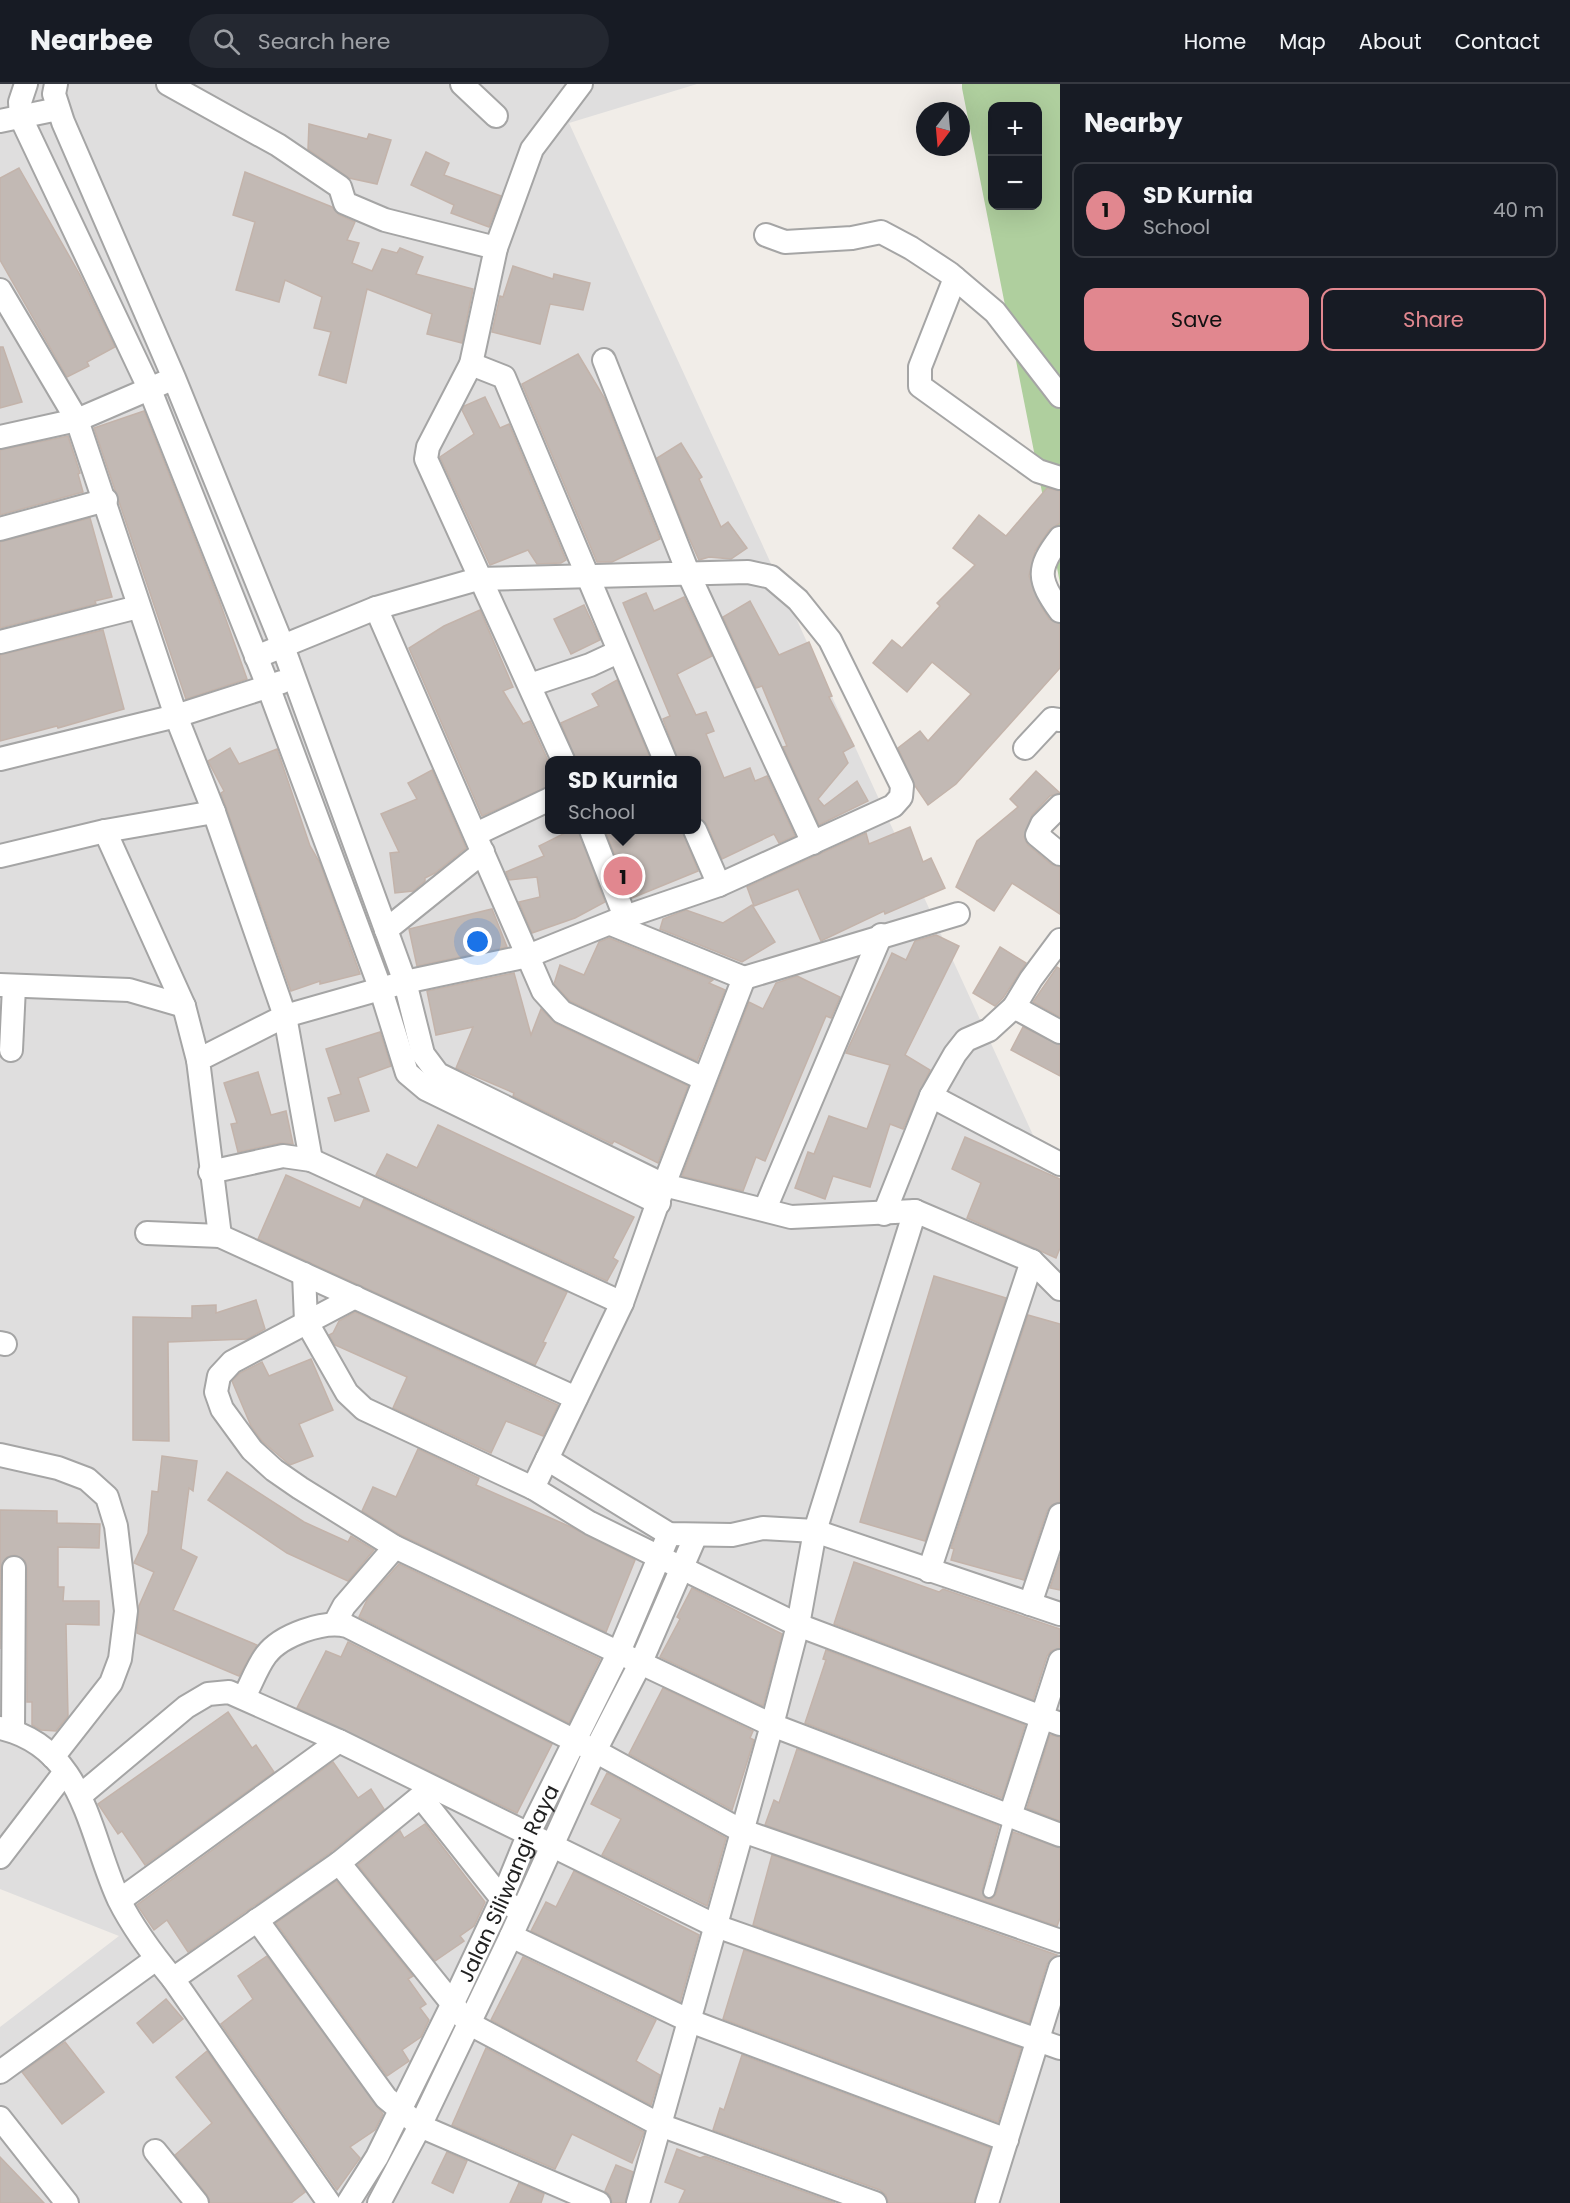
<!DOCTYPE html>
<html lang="en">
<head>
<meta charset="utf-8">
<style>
	:root { --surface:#171b24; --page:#242831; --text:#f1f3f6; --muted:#9ea1a6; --line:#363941; --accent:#e1878f }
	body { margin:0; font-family:Poppins,sans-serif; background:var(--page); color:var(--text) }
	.controls { position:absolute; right:18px; top:18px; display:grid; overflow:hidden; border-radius:12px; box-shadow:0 6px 24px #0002 }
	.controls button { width:54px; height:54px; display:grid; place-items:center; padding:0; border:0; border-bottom:2px solid var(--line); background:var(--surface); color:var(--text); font:30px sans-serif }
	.compass { position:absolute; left:916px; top:18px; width:54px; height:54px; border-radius:50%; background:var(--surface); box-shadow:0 6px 24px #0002; rotate:196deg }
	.you { position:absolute; left:478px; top:858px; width:21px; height:21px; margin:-15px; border:4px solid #fff; border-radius:50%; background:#1a73e8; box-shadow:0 0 0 9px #1a73e833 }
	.badge { display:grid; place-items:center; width:39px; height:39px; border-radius:50%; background:var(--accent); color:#111; font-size:20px; font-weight:700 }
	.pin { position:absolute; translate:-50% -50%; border:3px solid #fff; box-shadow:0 2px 6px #0006 }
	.popup { position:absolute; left:545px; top:672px; width:156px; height:78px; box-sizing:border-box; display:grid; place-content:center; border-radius:12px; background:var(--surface); filter:drop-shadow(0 2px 4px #0005); font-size:20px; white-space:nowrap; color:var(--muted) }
	.popup b { font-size:22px; color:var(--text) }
	.popup::after { content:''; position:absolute; left:50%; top:100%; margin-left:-12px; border:12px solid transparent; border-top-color:var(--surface) }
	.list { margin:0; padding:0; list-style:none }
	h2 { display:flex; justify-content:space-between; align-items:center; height:78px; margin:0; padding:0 24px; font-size:26px }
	h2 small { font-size:20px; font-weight:400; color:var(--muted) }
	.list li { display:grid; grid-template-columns:39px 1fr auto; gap:18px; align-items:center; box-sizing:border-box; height:96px; margin:0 12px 12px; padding:0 12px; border:2px solid var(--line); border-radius:12px }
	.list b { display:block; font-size:22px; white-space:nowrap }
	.list p { margin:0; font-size:20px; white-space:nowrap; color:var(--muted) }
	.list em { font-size:20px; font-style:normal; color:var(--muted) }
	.actions { display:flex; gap:12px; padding:18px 24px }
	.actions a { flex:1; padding:14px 0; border:2px solid var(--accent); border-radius:12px; text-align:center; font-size:21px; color:var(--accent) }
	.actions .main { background:var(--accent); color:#111 }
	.icon { flex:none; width:33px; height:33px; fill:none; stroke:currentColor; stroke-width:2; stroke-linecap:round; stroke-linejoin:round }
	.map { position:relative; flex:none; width:1060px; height:2119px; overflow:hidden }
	header { display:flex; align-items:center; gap:36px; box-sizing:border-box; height:84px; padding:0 30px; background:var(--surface); border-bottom:2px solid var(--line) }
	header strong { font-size:28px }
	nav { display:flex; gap:33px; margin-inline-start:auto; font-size:21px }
	.search { width:420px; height:54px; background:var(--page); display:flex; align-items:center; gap:15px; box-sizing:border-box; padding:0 21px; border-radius:33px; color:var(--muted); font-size:22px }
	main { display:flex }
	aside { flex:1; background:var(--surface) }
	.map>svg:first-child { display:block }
	.residential { fill:#dfdede; fill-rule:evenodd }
	.forest { fill:#afcf9e; fill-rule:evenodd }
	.building { fill:#c2b9b4; stroke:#c3b3aa; stroke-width:1.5 }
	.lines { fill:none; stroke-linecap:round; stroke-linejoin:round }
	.lane-casing { stroke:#a5a5a5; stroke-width:14 }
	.street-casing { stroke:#a5a5a5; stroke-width:26 }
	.lane { stroke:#fff; stroke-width:10 }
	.street { stroke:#fff; stroke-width:22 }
	.labels { text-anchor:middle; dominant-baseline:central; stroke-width:4.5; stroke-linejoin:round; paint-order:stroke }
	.street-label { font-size:21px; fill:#212121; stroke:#fff }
</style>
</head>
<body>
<header>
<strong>Nearbee</strong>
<div class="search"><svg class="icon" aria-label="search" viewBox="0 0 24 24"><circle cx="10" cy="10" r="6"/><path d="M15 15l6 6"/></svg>Search here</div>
<nav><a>Home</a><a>Map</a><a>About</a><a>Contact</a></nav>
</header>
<main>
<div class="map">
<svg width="1060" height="2119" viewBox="0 0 1060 2119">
	<rect width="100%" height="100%" fill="#f1ede8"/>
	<path class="residential" d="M 0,0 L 697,0 L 569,39 L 1060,1110 L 1060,2119 L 0,2119 L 0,1943 L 119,1852 L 0,1805 ZM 550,676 L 696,676 L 696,746 L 550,746 Z"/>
	<path class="forest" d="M 962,0 L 1060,0 L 1060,499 L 962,4 ZM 993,22 L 1038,22 L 1038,122 L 993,122 Z"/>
	<g class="building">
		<path d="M 309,40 L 367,55 L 369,50 L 391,56 L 377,100 L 349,94 L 308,65 Z"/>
		<path d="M 426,68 L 449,79 L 444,91 L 501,112 L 489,143 L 451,129 L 454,121 L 411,101 Z"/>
		<path d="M 19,84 L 80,191 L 115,263 L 87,278 L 89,282 L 67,293 L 0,176 L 0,94 Z"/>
		<path d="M 245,88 L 332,123 L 339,131 L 355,138 L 347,156 L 359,159 L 352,179 L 372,187 L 382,165 L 397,169 L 400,164 L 423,173 L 416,190 L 473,205 L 462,259 L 427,250 L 432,230 L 367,205 L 346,299 L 319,291 L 331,248 L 314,244 L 322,213 L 285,196 L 279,218 L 236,206 L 255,138 L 233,131 Z"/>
		<path d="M 513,182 L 553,195 L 554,190 L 590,199 L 583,226 L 550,220 L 540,260 L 492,248 L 500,212 L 503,213 Z"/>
		<path d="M 0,263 L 3,263 L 22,318 L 0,324 Z"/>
		<path d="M 578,270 L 605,315 L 660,455 L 612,478 L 597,478 L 522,300 Z"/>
		<path d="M 485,313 L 500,344 L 509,340 L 566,476 L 561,479 L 537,480 L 528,466 L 490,481 L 440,373 L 474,350 L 462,326 L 464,322 Z"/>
		<path d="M 144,327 L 219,516 L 247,595 L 186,615 L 94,344 Z"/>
		<path d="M 68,352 L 80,389 L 78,390 L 83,408 L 0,431 L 0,366 Z"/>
		<path d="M 681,359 L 702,393 L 699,395 L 721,443 L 728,438 L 747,464 L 731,475 L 709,473 L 699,476 L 685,445 L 657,374 Z"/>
		<path d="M 1047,404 L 1060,407 L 1060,439 L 1049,446 L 1035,467 L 1029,492 L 1042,524 L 1049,535 L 1060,540 L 1060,584 L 956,700 L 928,721 L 915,702 L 898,664 L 920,647 L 928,657 L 971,610 L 932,578 L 907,608 L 873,579 L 892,556 L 902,564 L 940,522 L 937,519 L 975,481 L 953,464 L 979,431 L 1006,452 Z"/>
		<path d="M 90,434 L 112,513 L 95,517 L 96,520 L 0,544 L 0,458 Z"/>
		<path d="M 646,509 L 654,527 L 684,513 L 712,572 L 677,590 L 696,631 L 706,628 L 714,647 L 706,650 L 724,694 L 750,684 L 755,697 L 767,692 L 795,752 L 779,759 L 774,750 L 722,775 L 707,740 L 696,733 L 696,676 L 678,676 L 663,635 L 670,632 L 623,519 Z"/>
		<path d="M 750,517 L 779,571 L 809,558 L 832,612 L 829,613 L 854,662 L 843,668 L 848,679 L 818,715 L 824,722 L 857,697 L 868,717 L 819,741 L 783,663 L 787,662 L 762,602 L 756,604 L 723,533 Z"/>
		<path d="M 584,521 L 600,556 L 571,570 L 554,535 Z"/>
		<path d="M 480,526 L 513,603 L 503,607 L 523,640 L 530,637 L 549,679 L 549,702 L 482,732 L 409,564 L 444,542 Z"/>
		<path d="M 103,546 L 124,625 L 58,644 L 57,642 L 0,657 L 0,571 Z"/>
		<path d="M 617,596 L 651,676 L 576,676 L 561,639 L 599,622 L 592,610 Z"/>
		<path d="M 230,664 L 239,680 L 277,665 L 310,762 L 320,779 L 360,890 L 320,900 L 320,897 L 291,907 L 221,709 L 224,707 L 208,677 Z"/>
		<path d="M 432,686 L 466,764 L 435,789 L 425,794 L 425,797 L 413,807 L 395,809 L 390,769 L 399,768 L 381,730 L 417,715 L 408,699 Z"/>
		<path d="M 1036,687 L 1060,709 L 1050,712 L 1032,731 L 1024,753 L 1028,761 L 1051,780 L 1060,783 L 1060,830 L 1012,799 L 994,827 L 956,803 L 977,757 L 1018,723 L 1010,715 Z"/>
		<path d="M 910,743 L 923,778 L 931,774 L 945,804 L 885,830 L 884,827 L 821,857 L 798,805 L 754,822 L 747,803 L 866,749 L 869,760 Z"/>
		<path d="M 571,746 L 578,746 L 605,818 L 575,834 L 532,849 L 519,818 L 540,813 L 537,793 L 509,796 L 506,788 L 544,772 L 539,762 Z"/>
		<path d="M 605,746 L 682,746 L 698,787 L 632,814 Z"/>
		<path d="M 752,821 L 775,858 L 742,878 L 660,845 L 663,835 L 686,826 L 723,839 Z"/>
		<path d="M 492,825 L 507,863 L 417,882 L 409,845 Z"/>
		<path d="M 936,851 L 959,862 L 905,971 L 930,986 L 903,1045 L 890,1040 L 870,1103 L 833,1092 L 825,1115 L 795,1104 L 808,1068 L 814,1070 L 829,1032 L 867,1045 L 890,981 L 846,969 L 892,869 L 906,876 L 915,857 Z"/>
		<path d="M 609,854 L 713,896 L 709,899 L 725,906 L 697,977 L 570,917 L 554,900 L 560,881 L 584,891 L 599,858 Z"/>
		<path d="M 1000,863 L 1026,879 L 1003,914 L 995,922 L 973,909 Z"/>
		<path d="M 1057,883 L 1060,885 L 1060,933 L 1033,918 Z"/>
		<path d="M 514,889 L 531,951 L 541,925 L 556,940 L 688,1002 L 658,1079 L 614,1057 L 612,1060 L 513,1012 L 514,1009 L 456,984 L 473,943 L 436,951 L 427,907 Z"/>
		<path d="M 797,892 L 840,913 L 831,934 L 826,932 L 765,1077 L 756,1073 L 743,1107 L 682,1092 L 749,918 L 763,925 L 776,899 Z"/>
		<path d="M 1023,943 L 1060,961 L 1060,992 L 1011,966 Z"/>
		<path d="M 380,948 L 391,982 L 358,994 L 369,1027 L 335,1037 L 328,1014 L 341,1010 L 326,965 Z"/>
		<path d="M 258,988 L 271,1031 L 286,1027 L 293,1060 L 280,1059 L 238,1068 L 231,1040 L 237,1039 L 224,999 Z"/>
		<path d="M 438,1041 L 634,1133 L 613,1174 L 618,1177 L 607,1197 L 376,1091 L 387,1070 L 417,1084 Z"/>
		<path d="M 965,1053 L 1060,1095 L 1060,1164 L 1056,1174 L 967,1134 L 981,1099 L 952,1085 Z"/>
		<path d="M 286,1091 L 360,1124 L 364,1115 L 567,1208 L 543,1258 L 546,1259 L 535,1281 L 258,1155 Z"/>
		<path d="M 934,1192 L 1006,1214 L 925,1457 L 860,1438 Z"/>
		<path d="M 256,1216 L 265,1245 L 247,1255 L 168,1258 L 169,1357 L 133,1356 L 133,1233 L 192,1234 L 192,1222 L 216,1221 L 216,1229 Z"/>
		<path d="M 355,1228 L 558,1321 L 543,1352 L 506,1337 L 491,1369 L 393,1324 L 407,1293 L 335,1261 L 329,1251 L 333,1249 L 339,1237 Z"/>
		<path d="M 1028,1231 L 1060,1240 L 1060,1418 L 1052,1421 L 1047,1427 L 1024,1496 L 951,1476 L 954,1465 L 951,1464 Z"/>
		<path d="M 311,1275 L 333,1326 L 299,1340 L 313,1372 L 290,1381 L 262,1357 L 251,1342 L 232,1297 L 240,1289 L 262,1278 L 269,1292 Z"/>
		<path d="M 418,1365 L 479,1394 L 476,1401 L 571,1443 L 635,1476 L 606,1548 L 401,1451 L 362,1427 L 373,1403 L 396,1413 Z"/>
		<path d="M 162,1372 L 197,1377 L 193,1407 L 189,1404 L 181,1465 L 197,1473 L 173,1526 L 257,1561 L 239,1592 L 137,1549 L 139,1522 L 154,1488 L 134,1479 L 148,1449 L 152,1407 L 158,1408 Z"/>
		<path d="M 227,1388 L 304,1438 L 348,1458 L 351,1452 L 374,1466 L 348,1497 L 287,1469 L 208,1416 Z"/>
		<path d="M 0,1426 L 57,1427 L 57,1439 L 100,1440 L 99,1464 L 58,1463 L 58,1503 L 64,1503 L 63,1517 L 99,1517 L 99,1541 L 66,1540 L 68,1632 L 56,1647 L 41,1646 L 32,1641 L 32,1618 L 27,1618 L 27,1484 L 25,1477 L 15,1471 L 7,1473 L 1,1483 L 0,1565 Z"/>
		<path d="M 1060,1473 L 1060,1506 L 1050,1504 Z"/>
		<path d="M 854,1478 L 939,1508 L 943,1505 L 1060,1545 L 1060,1564 L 1051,1567 L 1047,1572 L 1033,1616 L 834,1540 Z"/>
		<path d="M 399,1480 L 600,1575 L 569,1639 L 359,1533 L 367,1516 Z"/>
		<path d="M 692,1504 L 782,1550 L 763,1622 L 660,1573 L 680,1535 L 677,1533 Z"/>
		<path d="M 348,1558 L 552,1660 L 517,1729 L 297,1624 L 326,1567 L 341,1573 Z"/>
		<path d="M 826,1566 L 1025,1641 L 1002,1714 L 805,1639 L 826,1576 L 823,1575 Z"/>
		<path d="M 663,1604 L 753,1647 L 750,1654 L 754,1656 L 732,1726 L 629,1670 Z"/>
		<path d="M 228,1628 L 252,1664 L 256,1661 L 274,1688 L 145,1781 L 122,1747 L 118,1750 L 98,1720 Z"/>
		<path d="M 1050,1651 L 1060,1653 L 1060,1737 L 1027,1724 Z"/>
		<path d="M 797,1665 L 999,1742 L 982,1806 L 986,1815 L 991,1815 L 996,1810 L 1013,1748 L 1060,1764 L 1060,1834 L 1057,1842 L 765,1741 L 774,1716 L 779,1719 Z"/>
		<path d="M 333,1678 L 358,1714 L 371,1705 L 384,1725 L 331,1768 L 188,1868 L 167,1836 L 154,1846 L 137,1821 Z"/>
		<path d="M 607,1689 L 726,1754 L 707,1822 L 602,1771 L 621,1735 L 591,1720 Z"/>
		<path d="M 425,1740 L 485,1818 L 474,1842 L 460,1852 L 464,1857 L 435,1877 L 358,1781 L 400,1747 L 404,1754 Z"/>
		<path d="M 772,1771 L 1057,1871 L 1047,1880 L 1029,1939 L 753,1841 Z"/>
		<path d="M 574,1787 L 699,1851 L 680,1918 L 531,1847 L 546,1818 L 556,1823 Z"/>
		<path d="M 336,1797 L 413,1892 L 408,1895 L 426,1920 L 420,1924 L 429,1936 L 421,1953 L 402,1966 L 409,1977 L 387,1992 L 276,1839 Z"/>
		<path d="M 744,1866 L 1021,1964 L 998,2038 L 723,1935 Z"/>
		<path d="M 267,1872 L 383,2030 L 375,2046 L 350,2063 L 360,2074 L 337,2106 L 221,1940 L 253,1915 L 238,1892 Z"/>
		<path d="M 523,1873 L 656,1936 L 636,1977 L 660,1991 L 651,2021 L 491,1936 Z"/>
		<path d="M 166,1915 L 183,1935 L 153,1959 L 137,1939 Z"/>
		<path d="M 65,1958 L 104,2008 L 62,2040 L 22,1988 Z"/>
		<path d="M 486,1964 L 644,2048 L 632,2079 L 572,2050 L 555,2085 L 452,2041 Z"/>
		<path d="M 207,1967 L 305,2108 L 291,2119 L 210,2119 L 207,2111 L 175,2071 L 212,2039 L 176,1993 Z"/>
		<path d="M 742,1971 L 990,2064 L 974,2119 L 888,2119 L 886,2111 L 880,2106 L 713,2046 L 720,2024 L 724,2026 Z"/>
		<path d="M 677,2065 L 700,2074 L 705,2072 L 835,2119 L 679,2119 L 685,2106 L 665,2098 Z"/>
		<path d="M 447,2068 L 467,2077 L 453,2109 L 432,2099 Z"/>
		<path d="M 0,2073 L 44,2119 L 0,2119 Z"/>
		<path d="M 616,2081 L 633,2088 L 625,2119 L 612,2119 L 610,2111 L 605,2107 Z"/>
		<path d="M 519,2099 L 544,2110 L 541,2119 L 510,2119 Z"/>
	</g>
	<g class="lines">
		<g class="lane-casing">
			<path id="lane" d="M 989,1808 L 1010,1732"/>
		</g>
		<g class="street-casing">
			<g id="street">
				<path d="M 26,0 L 20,18 L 21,34 L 150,306 L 268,602 L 381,906 L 407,989 L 426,1005 L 659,1119"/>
				<path d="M 56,0 L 54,10 L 63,38 L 174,294 L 282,560 L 405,898 L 423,970 L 438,990 L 664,1101 L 744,894 L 611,840"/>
				<path d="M 168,0 L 278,61 L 340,103 L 345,119 L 385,136 L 496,164 L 471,280 L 428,363 L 426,375 L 563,676"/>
				<path d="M 462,0 L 496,32"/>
				<path d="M 0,37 L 58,25"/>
				<path d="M 766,151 L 785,158 L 852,154 L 881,148 L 911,164 L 949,189 L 995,228 L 1060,312"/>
				<path d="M 496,164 L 532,65 L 581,0"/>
				<path d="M 955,194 L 920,283 L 920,302 L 1038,387 L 1060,394"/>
				<path d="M 0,206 L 77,336 L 176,632 L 214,728 L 285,932 L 311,1076"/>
				<path d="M 604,276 L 689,491 L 813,759"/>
				<path d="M 471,280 L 504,293 L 665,676"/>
				<path d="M 0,353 L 77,336 L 163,299"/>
				<path d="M 0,445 L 106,416"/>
				<path d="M 1060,454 C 1036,485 1038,496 1060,527"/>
				<path d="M 376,524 L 543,907 L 562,928 L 704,995"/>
				<path d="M 0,558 L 138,523"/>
				<path d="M 530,601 L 590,581 L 618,568"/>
				<path d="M 1025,664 L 1052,635 L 1060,636"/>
				<path d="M 0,675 L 176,632 L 282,598"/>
				<path d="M 1060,722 L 1042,740 L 1037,751 L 1060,770"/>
				<path d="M 591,746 L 625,833"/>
				<path d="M 695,746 L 719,801"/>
				<path d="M 105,747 L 184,922 L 198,976"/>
				<path d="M 476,750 L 550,715"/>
				<path d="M 0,772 L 105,747 L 214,728"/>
				<path d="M 386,846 L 483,768"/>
				<path d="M 744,894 L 958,830"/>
				<path d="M 0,901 L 129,906 L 184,922"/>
				<path d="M 1014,923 L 1060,948"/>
				<path d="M 11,966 L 14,903"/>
				<path d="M 931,1012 L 1060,1080"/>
				<path d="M 210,1088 L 283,1072 L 311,1076 L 622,1219"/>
				<path d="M 765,1125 L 881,851"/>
				<path d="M 884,1130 L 931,1012 L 955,970 L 966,956 L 989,946 L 1014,923 L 1031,895 L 1060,856"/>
				<path d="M 147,1149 L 220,1152 L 576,1314"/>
				<path d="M 220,1152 L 198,976 L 285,932 L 405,898 L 528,872 L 625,833 L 719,801 L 893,722 L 901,713 L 902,702 L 830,556 L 798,516 L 771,493 L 748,488 L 478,495 L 376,524 L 256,573"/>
				<path d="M 304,1190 L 306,1237 L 347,1309 L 364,1325 L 533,1404 L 590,1439 L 798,1541 L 1060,1640"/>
				<path d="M 355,1213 L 232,1278 L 219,1292 L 216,1308 L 222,1325 L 252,1366 L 274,1386 L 300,1404 L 395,1463 L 772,1641 L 1060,1751"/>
				<path d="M 0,1259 L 5,1260"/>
				<path d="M 0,1371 L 58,1384 L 87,1395 L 107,1413 L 116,1442 L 126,1527 L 120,1575 L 111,1599 L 53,1673"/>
				<path d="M 547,1375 L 669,1450 L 732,1451 L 763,1444 L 815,1447 L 1060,1530"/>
				<path d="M 533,1404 L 622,1219 L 664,1101 L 791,1133 L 915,1127 L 1032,1177 L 1060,1205"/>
				<path d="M 929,1487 L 1032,1177"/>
				<path d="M 1030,1520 L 1060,1431"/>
				<path d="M 335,1539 L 344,1522 L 395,1463"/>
				<path d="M 244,1613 C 251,1600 257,1583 266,1571 C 281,1551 324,1536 347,1542 L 595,1667 L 740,1746 L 1060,1857"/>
				<path d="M 0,1644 C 85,1663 89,1752 119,1816 C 133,1844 154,1872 173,1895 L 329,2119"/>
				<path d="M 13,1647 L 14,1484"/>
				<path d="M 81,1711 L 186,1623 L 208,1610 L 229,1608 L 339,1657 L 716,1842 L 1060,1964"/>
				<path d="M 421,1713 L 502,1815 L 512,1822"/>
				<path d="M 1010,1732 L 1060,1577"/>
				<path d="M 0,1773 L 65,1688"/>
				<path d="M 339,1779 L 468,1939 L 660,2041 L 875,2119"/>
				<path d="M 120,1816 L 339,1657"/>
				<path d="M 257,1836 L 386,2014 L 420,2042 L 599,2119"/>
				<path d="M 511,1852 L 690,1937 L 1007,2056"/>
				<path d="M 173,1895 L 339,1779 L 431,1704"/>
				<path d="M 0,1988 L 156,1875"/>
				<path d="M 0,2034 L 67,2119"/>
				<path d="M 155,2067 L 197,2119"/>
				<path id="s1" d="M 348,2119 L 377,2073 L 452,1921 L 502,1815 L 529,1749 L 619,1568 L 669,1450"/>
				<path d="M 379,2119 L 420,2042 L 511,1852 L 595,1667 L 641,1578 L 696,1451"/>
				<path d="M 638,2119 L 772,1641 L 798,1541 L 815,1447 L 915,1127"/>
				<path d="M 987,2119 L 1060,1884"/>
			</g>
		</g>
		<use href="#lane" class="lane"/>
		<use href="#street" class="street"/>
	</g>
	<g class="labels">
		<g class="street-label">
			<text stroke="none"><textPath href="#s1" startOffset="358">Jalan Siliwangi Raya</textPath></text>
		</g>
	</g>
</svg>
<div class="controls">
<button>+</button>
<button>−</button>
</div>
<svg class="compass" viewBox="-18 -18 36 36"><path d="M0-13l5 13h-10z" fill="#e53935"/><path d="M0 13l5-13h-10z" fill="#9ea1a6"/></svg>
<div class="you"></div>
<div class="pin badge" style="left:623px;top:792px">1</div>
<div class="popup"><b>SD Kurnia</b>School</div>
</div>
<aside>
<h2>Nearby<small></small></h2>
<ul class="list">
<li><span class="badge">1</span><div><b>SD Kurnia</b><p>School</p></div><em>40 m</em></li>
</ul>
<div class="actions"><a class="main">Save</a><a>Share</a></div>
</aside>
</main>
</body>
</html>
